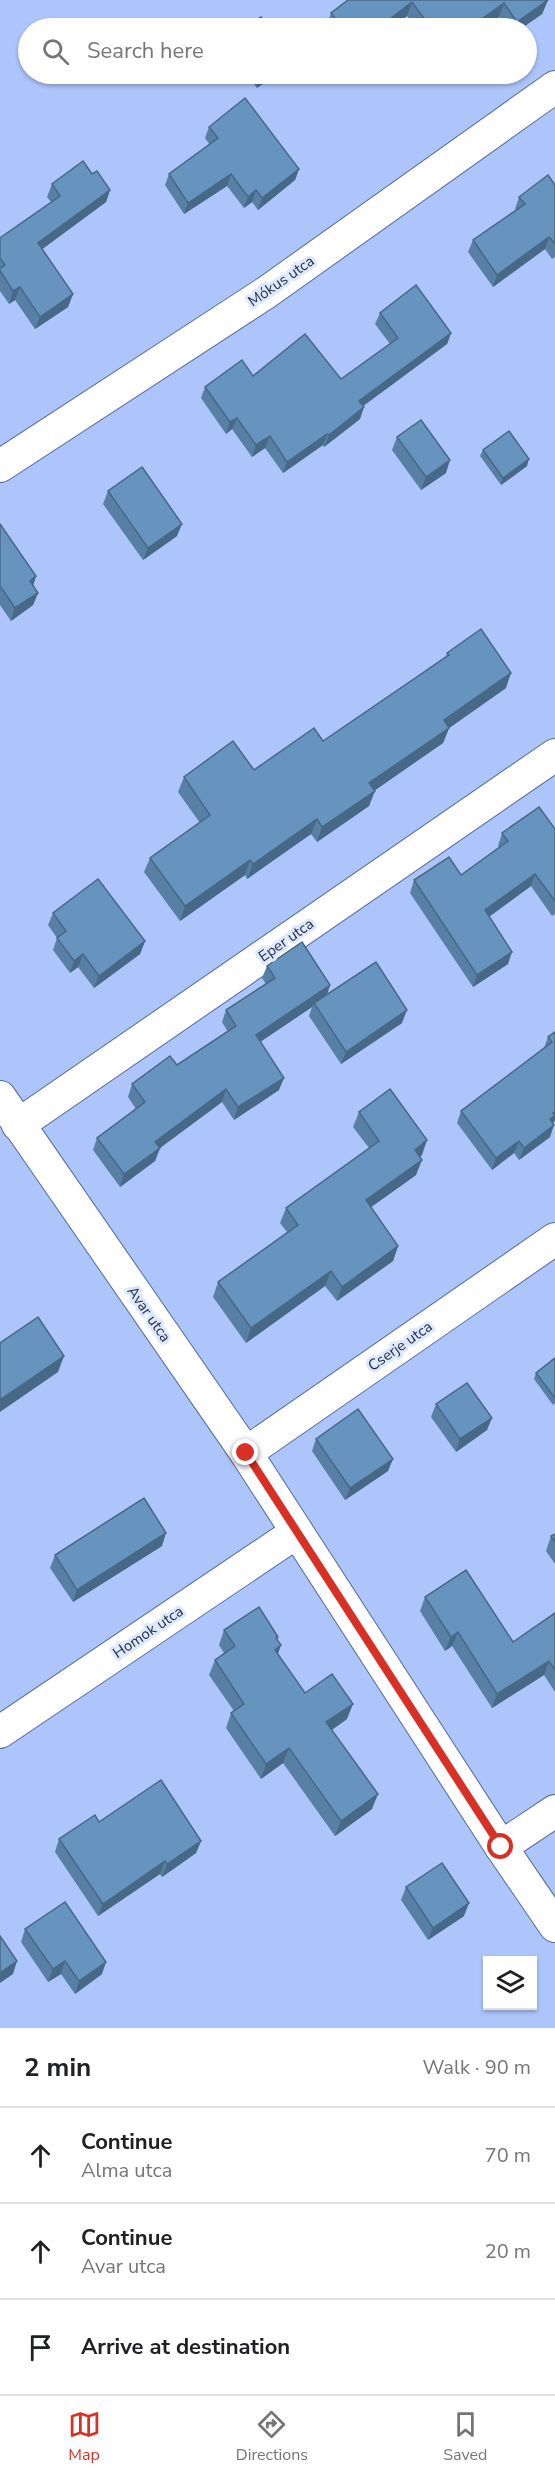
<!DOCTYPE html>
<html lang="en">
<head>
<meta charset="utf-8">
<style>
	:root { --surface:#fff; --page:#f2f2f2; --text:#202124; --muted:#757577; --line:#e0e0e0; --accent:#d93025 }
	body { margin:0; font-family:"Nunito Sans",sans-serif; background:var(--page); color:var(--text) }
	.controls { position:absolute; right:18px; bottom:18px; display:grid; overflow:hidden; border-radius:0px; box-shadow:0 2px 4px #0004 }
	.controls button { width:54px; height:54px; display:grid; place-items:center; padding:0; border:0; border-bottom:2px solid var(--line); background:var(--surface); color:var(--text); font:30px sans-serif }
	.stop { position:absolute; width:18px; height:18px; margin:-14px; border:4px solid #d93025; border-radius:50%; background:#fff }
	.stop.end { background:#d93025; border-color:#fff; box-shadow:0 2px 6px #0008 }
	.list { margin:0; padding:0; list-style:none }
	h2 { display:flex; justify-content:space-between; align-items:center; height:78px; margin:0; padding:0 24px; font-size:26px }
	h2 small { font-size:20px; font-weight:400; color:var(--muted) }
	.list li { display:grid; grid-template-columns:39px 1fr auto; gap:18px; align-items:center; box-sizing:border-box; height:96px; padding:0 24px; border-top:2px solid var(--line) }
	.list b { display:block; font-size:22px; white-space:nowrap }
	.list p { margin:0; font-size:20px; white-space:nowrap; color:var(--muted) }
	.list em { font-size:20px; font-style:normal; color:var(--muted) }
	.icon { flex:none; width:33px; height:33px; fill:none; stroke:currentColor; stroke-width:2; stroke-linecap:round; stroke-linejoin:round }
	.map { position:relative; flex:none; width:555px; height:2028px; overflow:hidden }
	.search { position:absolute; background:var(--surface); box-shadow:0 2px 4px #0004; left:18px; right:18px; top:18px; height:66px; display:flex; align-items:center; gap:15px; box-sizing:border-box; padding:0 21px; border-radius:33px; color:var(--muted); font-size:22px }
	.sheet { height:366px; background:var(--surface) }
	nav { display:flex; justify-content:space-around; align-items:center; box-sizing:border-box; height:84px; border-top:2px solid var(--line); background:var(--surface); font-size:16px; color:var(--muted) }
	nav a { display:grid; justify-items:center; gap:3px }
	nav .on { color:var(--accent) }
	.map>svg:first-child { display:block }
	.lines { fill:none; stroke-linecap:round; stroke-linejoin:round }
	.street-casing { stroke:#55699a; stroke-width:34 }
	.street { stroke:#fff; stroke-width:32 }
	.wall { fill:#587fa4 }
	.shaded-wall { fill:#476886 }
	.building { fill:#6694bf; stroke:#476886; stroke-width:1.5 }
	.route { stroke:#d93025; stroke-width:8 }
	.labels { text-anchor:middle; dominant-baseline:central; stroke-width:6; stroke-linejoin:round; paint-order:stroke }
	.street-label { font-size:15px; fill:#252e43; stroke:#dde7fd }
</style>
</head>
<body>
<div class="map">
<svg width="555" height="2028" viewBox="0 0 555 2028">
	<rect width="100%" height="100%" fill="#aec5fc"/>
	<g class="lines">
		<g class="street-casing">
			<g id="street">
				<path d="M 0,466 L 267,292 L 555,87"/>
				<path d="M 0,1097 L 246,1453 L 501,1847 L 555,1926"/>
				<path d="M 18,1125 L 555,755"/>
				<path d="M 246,1453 L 555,1239"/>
				<path d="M 0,1732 L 297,1532"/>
				<path d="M 501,1847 L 555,1811"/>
			</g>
		</g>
		<use href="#street" class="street"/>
	</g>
	<g class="wall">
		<path d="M 348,0 L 548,0 L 542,14 L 522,28 L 507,28 L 499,17 L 483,28 L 416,28 L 407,16 L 391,28 L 327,28 L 326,27 L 331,13 Z"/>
		<path d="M 246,74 L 276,74 L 257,88 Z"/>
		<path d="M 209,127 L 299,169 L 295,180 L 258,210 L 252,202 L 244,208 L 227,186 L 184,214 L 165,185 L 169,174 L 210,145 L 205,138 Z"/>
		<path d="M 92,174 L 110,190 L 106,202 L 42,249 L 73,294 L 68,307 L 35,329 L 15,300 L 9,304 L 0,291 L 0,238 L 51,202 L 47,197 L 52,184 Z"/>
		<path d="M 555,185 L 555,257 L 552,259 L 545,249 L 493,287 L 468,252 L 473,240 L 516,210 L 515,209 L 519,197 Z"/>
		<path d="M 380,313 L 451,333 L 447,344 L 363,406 L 360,419 L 324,447 L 323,445 L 283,473 L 265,448 L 252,457 L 232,429 L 226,434 L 201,398 L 205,387 L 253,376 L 341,379 L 390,344 L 375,324 Z"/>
		<path d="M 397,437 L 446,473 L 421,490 L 392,450 Z"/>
		<path d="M 483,450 L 527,466 L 501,485 L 480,456 Z"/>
		<path d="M 108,491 L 177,536 L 143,560 L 103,504 Z"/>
		<path d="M 0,524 L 36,576 L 33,586 L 38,593 L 33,605 L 11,621 L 0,605 Z"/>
		<path d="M 447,653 L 506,688 L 449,728 L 443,743 L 374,790 L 369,806 L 317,842 L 311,834 L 247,879 L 245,875 L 180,921 L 144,872 L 150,858 L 200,823 L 178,792 L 184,777 L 254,770 L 323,741 L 446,656 Z"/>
		<path d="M 555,829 L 555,914 L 552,916 L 531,886 L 489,917 L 508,964 L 473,987 L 410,893 L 414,880 L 461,875 L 499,847 L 498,846 L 502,833 Z"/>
		<path d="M 53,913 L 145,941 L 140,954 L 94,988 L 78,967 L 70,973 L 53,950 L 57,938 L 48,925 Z"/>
		<path d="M 267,966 L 330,985 L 327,994 L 402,1023 L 341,1064 L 309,1016 L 312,1007 L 260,1042 L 279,1090 L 234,1120 L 222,1102 L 160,1148 L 155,1161 L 120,1187 L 93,1150 L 97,1138 L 136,1109 L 128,1097 L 132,1084 L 177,1065 L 228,1032 L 222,1022 L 226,1010 L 266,984 L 262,978 Z"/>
		<path d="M 555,1032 L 555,1121 L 553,1123 L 550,1137 L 519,1160 L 514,1153 L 492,1170 L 457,1123 L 461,1111 L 544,1048 L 548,1037 Z"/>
		<path d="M 359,1112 L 422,1155 L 420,1157 L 416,1175 L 371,1207 L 398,1246 L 393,1261 L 337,1301 L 325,1286 L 246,1343 L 213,1297 L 218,1282 L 287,1232 L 280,1223 L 286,1208 L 369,1148 L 353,1127 Z"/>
		<path d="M 555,1358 L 555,1403 L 553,1405 L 534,1379 L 536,1373 Z"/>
		<path d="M 436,1404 L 487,1430 L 456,1452 L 431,1417 Z"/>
		<path d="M 316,1439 L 388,1471 L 345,1500 L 312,1451 Z"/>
		<path d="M 555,1534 L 555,1564 L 546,1551 L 551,1536 Z"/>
		<path d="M 162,1546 L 73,1602 L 50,1568 L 55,1555 Z"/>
		<path d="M 425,1597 L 513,1642 L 555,1613 L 555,1692 L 544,1675 L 492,1708 L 452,1646 L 445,1651 L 420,1611 Z"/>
		<path d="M 224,1630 L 278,1637 L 277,1640 L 278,1654 L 305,1693 L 347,1719 L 332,1730 L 372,1809 L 335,1836 L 283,1763 L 261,1779 L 226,1728 L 231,1713 L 234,1711 L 209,1675 L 215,1660 L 224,1653 L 219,1645 Z"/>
		<path d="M 99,1822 L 201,1841 L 196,1853 L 162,1877 L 160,1874 L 98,1916 L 55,1852 L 59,1839 Z"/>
		<path d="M 406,1887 L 464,1916 L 428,1940 L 401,1900 Z"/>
		<path d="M 25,1929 L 102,1974 L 75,1994 L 61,1974 L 48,1982 L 21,1942 Z"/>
	</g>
	<g class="shaded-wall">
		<path d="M 548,0 L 542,14 L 522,28 L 514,28 L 517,22 Z"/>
		<path d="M 412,2 L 407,16 L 391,28 L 378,28 Z"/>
		<path d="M 504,3 L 499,17 L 483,28 L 469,28 Z"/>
		<path d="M 264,74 L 276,74 L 257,88 L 261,75 Z"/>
		<path d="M 299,169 L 295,180 L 258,210 L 262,198 Z"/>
		<path d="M 231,174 L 227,186 L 184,214 L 188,203 Z"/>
		<path d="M 110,190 L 106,202 L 33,256 L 38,243 Z"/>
		<path d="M 256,190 L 252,202 L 244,208 L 248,197 Z"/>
		<path d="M 549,237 L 545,249 L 493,287 L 497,275 Z"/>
		<path d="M 20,287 L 15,300 L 9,304 L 13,291 Z"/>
		<path d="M 73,294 L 68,307 L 35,329 L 40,317 Z"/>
		<path d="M 451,333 L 447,344 L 355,412 L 359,401 Z"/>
		<path d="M 364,407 L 360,419 L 324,447 L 329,435 Z"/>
		<path d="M 237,418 L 232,429 L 226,434 L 230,422 Z"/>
		<path d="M 327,434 L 323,445 L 283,473 L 287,462 Z"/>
		<path d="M 270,436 L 265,448 L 252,457 L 256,445 Z"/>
		<path d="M 529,459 L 527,466 L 501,485 L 503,478 Z"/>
		<path d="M 450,460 L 446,473 L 421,490 L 426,477 Z"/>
		<path d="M 182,524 L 177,536 L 143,560 L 148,548 Z"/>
		<path d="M 36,576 L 32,589 L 30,581 Z"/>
		<path d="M 38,593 L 33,605 L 11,621 L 15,608 Z"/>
		<path d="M 511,673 L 506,688 L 442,733 L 449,728 L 443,743 L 364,798 L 369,783 L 444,720 Z"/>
		<path d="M 375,791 L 369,806 L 317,842 L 322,827 Z"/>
		<path d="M 317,819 L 311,834 L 247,879 L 253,864 Z"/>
		<path d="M 250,860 L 245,875 L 180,921 L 185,906 Z"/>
		<path d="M 535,874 L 531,886 L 480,923 L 485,910 Z"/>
		<path d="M 145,941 L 140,954 L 94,988 L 99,976 Z"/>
		<path d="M 512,952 L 508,964 L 473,987 L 477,975 Z"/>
		<path d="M 83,954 L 78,967 L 70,973 L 74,961 Z"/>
		<path d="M 330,985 L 326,998 L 314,1003 L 312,1007 L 251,1048 L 256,1035 Z"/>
		<path d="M 407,1010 L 402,1023 L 341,1064 L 346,1052 Z"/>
		<path d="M 284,1078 L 279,1090 L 234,1120 L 238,1107 Z"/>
		<path d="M 226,1089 L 222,1102 L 153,1153 L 160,1148 L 155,1161 L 120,1187 L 124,1174 L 155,1142 Z"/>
		<path d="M 555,1112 L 555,1121 L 552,1123 L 554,1125 L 550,1137 L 519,1160 L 524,1148 L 550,1119 Z"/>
		<path d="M 427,1140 L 422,1155 L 409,1165 L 415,1150 Z"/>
		<path d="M 519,1141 L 514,1153 L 492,1170 L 496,1158 Z"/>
		<path d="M 422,1160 L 416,1175 L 360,1215 L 366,1200 Z"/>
		<path d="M 398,1246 L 393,1261 L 337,1301 L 342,1287 Z"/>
		<path d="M 331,1271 L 325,1286 L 246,1343 L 251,1328 Z"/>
		<path d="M 64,1356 L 58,1372 L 0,1412 L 0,1400 Z"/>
		<path d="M 492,1418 L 487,1430 L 456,1452 L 460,1439 Z"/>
		<path d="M 393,1459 L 388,1471 L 345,1500 L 350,1488 Z"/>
		<path d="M 166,1533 L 162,1546 L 73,1602 L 77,1590 Z"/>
		<path d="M 458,1632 L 452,1646 L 445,1651 L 451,1637 Z"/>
		<path d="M 281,1645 L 276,1660 L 275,1650 Z"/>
		<path d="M 549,1661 L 544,1675 L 492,1708 L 497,1694 Z"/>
		<path d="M 353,1704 L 347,1719 L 321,1737 L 326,1722 Z"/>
		<path d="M 289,1748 L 283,1763 L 261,1779 L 266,1764 Z"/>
		<path d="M 378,1794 L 372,1809 L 335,1836 L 341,1821 Z"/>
		<path d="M 201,1841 L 196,1853 L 162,1877 L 167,1864 Z"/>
		<path d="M 165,1861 L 160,1874 L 98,1916 L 103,1904 Z"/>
		<path d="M 469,1903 L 464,1916 L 428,1940 L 433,1928 Z"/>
		<path d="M 17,1961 L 13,1974 L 0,1983 L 0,1973 Z"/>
		<path d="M 65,1961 L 61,1974 L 48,1982 L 53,1969 Z"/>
		<path d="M 106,1962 L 102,1974 L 75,1994 L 79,1981 Z"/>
	</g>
	<g class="building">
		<path d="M 348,0 L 548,0 L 517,22 L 504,3 L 469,28 L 431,28 L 412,2 L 378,28 L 335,28 L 340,25 L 331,13 Z"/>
		<path d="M 261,17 L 269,28 L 246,28 Z"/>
		<path d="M 245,98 L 299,169 L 262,198 L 256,190 L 248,197 L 231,174 L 188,203 L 169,174 L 218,138 L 209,127 Z"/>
		<path d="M 83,161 L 92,174 L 97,171 L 110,190 L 38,243 L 73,294 L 40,317 L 20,287 L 13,291 L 0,271 L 0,268 L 5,265 L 0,258 L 0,238 L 60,196 L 52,184 Z"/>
		<path d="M 548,175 L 555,185 L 555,244 L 549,237 L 497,275 L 473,240 L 525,204 L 519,197 Z"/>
		<path d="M 416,285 L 451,333 L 359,401 L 364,407 L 329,435 L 327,434 L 287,462 L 270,436 L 256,445 L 237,418 L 230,422 L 205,387 L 242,360 L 253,376 L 305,334 L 341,379 L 398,338 L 380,313 Z"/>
		<path d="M 421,420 L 450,460 L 426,477 L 397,437 Z"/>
		<path d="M 509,431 L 529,459 L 503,478 L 483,450 Z"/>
		<path d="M 142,467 L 182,524 L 148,548 L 108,491 Z"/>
		<path d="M 0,524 L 36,576 L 30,581 L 38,593 L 15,608 L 0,586 Z"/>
		<path d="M 481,629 L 511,673 L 444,720 L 449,728 L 369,783 L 375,791 L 322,827 L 317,819 L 253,864 L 250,860 L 185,906 L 150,858 L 210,815 L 184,777 L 233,741 L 254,770 L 314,728 L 323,741 L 449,655 L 447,653 Z"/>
		<path d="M 539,807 L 555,829 L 555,901 L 535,874 L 485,910 L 512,952 L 477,975 L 414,880 L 449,857 L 461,875 L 508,841 L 502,833 Z"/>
		<path d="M 98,879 L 145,941 L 99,976 L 83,954 L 74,961 L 57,938 L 66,931 L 53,913 Z"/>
		<path d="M 302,942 L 330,985 L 256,1035 L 284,1078 L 238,1107 L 226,1089 L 155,1142 L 160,1148 L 124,1174 L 97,1138 L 145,1102 L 132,1084 L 170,1056 L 177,1065 L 236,1026 L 226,1010 L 275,978 L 267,966 Z"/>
		<path d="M 376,962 L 407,1010 L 346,1052 L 314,1003 Z"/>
		<path d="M 555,1032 L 555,1112 L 553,1113 L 555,1116 L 550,1119 L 554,1125 L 524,1148 L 519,1141 L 496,1158 L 461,1111 L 552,1042 L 548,1037 Z"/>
		<path d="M 390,1089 L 427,1140 L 415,1150 L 422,1160 L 366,1200 L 398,1246 L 342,1287 L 331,1271 L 251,1328 L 218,1282 L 298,1225 L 286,1208 L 379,1141 L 359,1112 Z"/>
		<path d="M 38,1317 L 64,1356 L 0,1400 L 0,1343 Z"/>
		<path d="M 555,1358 L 555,1398 L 536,1373 Z"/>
		<path d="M 467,1383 L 492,1418 L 460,1439 L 436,1404 Z"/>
		<path d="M 358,1409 L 393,1459 L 350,1488 L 316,1439 Z"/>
		<path d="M 144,1498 L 166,1533 L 77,1590 L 55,1555 Z"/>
		<path d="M 555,1534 L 555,1542 L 551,1536 Z"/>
		<path d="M 466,1570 L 513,1642 L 555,1613 L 555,1670 L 549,1661 L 497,1694 L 458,1632 L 451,1637 L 425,1597 Z"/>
		<path d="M 259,1607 L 278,1637 L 276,1638 L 281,1645 L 275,1650 L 305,1693 L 332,1674 L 353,1704 L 326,1722 L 378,1794 L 341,1821 L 289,1748 L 266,1764 L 231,1713 L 244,1704 L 215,1660 L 235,1646 L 224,1630 Z"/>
		<path d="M 161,1780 L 201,1841 L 167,1864 L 165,1861 L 103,1904 L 59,1839 L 95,1815 L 99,1822 Z"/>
		<path d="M 442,1863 L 469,1903 L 433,1928 L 406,1887 Z"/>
		<path d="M 65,1902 L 106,1962 L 79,1981 L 65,1961 L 53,1969 L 25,1929 Z"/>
		<path d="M 0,1936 L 17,1961 L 0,1973 Z"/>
	</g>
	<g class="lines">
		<path class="route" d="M 246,1453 L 501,1847"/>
	</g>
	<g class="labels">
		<g class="street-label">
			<text transform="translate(281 281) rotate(-35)">Mókus utca</text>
			<text transform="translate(286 940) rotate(-35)">Eper utca</text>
			<text transform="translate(149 1314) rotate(55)">Avar utca</text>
			<text transform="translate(400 1346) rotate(-35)">Cserje utca</text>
			<text transform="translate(148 1632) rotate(-34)">Homok utca</text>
		</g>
	</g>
</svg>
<div class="controls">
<button><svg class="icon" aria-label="layers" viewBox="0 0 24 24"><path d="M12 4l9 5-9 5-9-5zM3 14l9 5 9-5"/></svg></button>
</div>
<div class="stop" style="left:501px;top:1847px"></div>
<div class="stop end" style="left:246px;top:1453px"></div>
<div class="search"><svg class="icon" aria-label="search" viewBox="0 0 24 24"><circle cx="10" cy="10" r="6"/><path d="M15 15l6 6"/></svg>Search here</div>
</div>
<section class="sheet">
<h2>2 min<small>Walk · 90 m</small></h2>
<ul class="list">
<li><svg class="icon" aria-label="ahead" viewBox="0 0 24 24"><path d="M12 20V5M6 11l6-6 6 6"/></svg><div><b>Continue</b><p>Alma utca</p></div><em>70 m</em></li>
<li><svg class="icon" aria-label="ahead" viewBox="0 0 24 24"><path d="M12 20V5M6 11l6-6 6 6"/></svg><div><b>Continue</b><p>Avar utca</p></div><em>20 m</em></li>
<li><svg class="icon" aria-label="arrive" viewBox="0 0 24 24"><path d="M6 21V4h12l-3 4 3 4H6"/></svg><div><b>Arrive at destination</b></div></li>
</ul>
</section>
<nav>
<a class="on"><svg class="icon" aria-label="map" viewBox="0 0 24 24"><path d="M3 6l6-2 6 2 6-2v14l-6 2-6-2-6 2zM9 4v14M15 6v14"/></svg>Map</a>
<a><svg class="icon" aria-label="directions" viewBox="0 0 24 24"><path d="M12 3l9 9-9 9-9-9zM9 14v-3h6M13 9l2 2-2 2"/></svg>Directions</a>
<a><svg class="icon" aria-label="saved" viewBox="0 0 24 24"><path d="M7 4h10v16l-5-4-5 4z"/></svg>Saved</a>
</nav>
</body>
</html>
